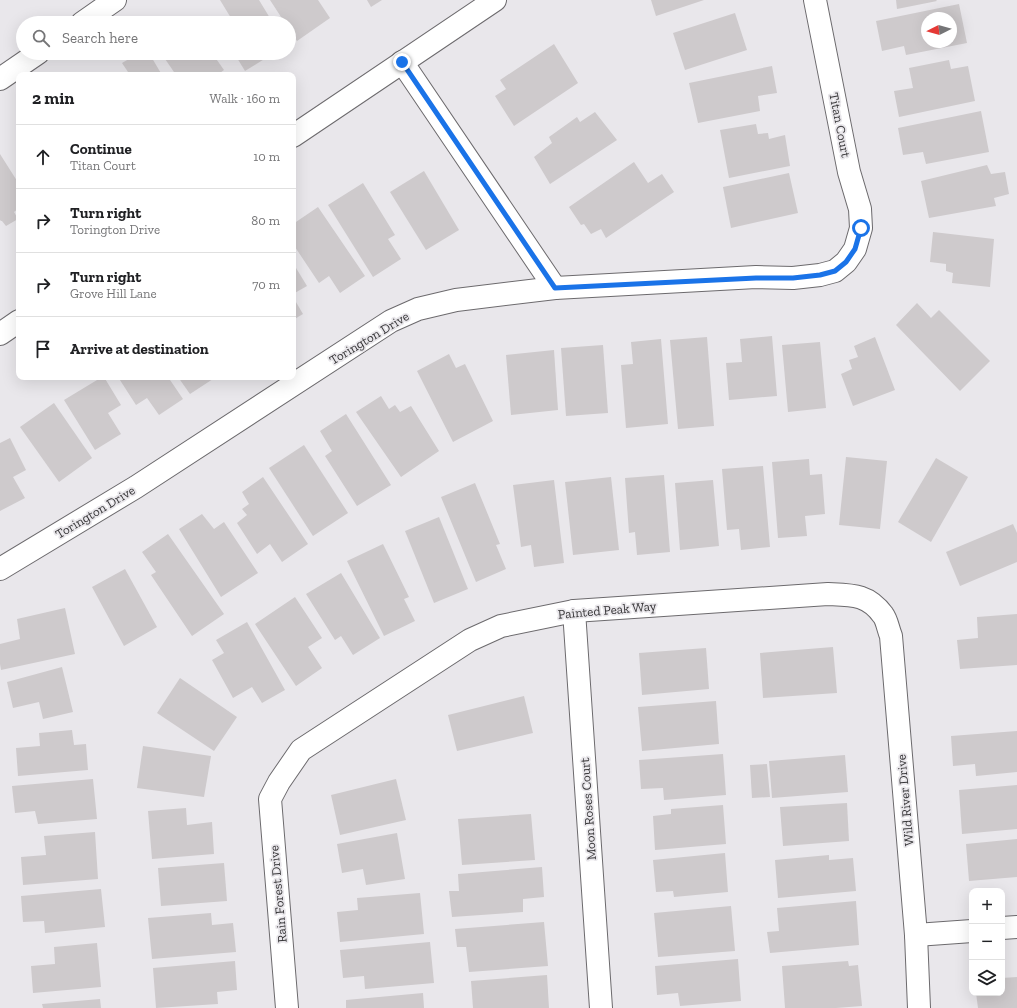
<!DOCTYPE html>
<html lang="en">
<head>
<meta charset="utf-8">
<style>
	:root { --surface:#fff; --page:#f6f6f6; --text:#202124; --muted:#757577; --line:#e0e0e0 }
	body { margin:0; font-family:"Zilla Slab",serif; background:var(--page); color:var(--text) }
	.controls { position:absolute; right:12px; bottom:12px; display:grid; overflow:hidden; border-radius:8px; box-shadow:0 4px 16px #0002 }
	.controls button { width:36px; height:36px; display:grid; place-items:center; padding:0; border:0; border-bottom:1px solid var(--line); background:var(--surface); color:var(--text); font:20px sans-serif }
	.compass { position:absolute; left:921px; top:12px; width:36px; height:36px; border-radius:50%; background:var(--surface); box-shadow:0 4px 16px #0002; rotate:264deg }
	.stop { position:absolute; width:12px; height:12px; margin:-9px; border:3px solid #1a73e8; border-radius:50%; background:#fff }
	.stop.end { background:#1a73e8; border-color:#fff; box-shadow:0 1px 4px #0008 }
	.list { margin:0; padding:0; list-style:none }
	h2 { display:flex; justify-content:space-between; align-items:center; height:52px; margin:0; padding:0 16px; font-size:17px }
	h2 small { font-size:13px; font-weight:400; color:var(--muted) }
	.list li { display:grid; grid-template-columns:26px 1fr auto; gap:12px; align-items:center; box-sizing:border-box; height:64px; padding:0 16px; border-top:1px solid var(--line) }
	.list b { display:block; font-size:15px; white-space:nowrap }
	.list p { margin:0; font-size:13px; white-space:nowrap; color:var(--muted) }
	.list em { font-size:13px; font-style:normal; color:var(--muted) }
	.icon { flex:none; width:22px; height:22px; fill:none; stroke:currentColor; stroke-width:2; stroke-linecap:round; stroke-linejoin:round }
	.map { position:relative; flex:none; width:1017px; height:1008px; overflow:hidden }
	.search { position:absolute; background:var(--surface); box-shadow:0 4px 16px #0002; left:16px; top:16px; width:280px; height:44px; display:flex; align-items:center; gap:10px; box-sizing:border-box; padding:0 14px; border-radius:22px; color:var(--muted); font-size:15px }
	.panel { position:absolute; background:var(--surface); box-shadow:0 4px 16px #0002; left:16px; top:72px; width:280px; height:308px; border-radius:8px }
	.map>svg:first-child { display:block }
	.building { fill:#cecacc; fill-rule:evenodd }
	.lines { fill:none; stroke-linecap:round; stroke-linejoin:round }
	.minor-casing { stroke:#6c6a6d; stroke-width:24 }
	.secondary-casing { stroke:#6c6a6d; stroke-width:24 }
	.minor { stroke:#fff; stroke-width:22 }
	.secondary { stroke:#fff; stroke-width:22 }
	.route { stroke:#1a73e8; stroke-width:5 }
	.labels { text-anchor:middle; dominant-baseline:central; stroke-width:3.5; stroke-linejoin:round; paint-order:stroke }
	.street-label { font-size:13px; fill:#373638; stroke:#e9e7eb }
</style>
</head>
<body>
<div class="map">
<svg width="1017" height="1008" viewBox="0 0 1017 1008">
	<rect width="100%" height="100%" fill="#e9e7eb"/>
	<g class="building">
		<path d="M 220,0 L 259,0 L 273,23 L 223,23 L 231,18 Z"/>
		<path d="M 270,0 L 318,0 L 330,18 L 297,41 L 289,29 L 289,23 L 285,23 Z"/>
		<path d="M 367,0 L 382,0 L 371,7 Z"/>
		<path d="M 651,0 L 704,0 L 656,16 Z"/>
		<path d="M 896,0 L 936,0 L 937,1 L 897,9 Z"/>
		<path d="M 959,4 L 967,43 L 906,55 L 904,46 L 882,51 L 876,21 ZM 927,18 L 951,18 L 951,42 L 927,42 Z"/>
		<path d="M 735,13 L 747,50 L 685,70 L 673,33 Z"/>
		<path d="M 554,44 L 578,83 L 514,126 L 495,96 L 506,89 L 500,80 Z"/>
		<path d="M 139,53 L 149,53 L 162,75 L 130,75 L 122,63 Z"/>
		<path d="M 161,53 L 212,53 L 224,70 L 217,75 L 176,75 Z"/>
		<path d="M 234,53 L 274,53 L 245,71 Z"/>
		<path d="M 949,60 L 951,69 L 968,66 L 975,101 L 899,117 L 894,91 L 913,88 L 909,68 Z"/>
		<path d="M 772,66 L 777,93 L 758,96 L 760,111 L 698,123 L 689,83 Z"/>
		<path d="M 981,111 L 989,152 L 926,164 L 923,152 L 903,155 L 898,128 Z"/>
		<path d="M 595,112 L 617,140 L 550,184 L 534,157 L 552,143 L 549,137 L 577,117 L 580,122 Z"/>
		<path d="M 756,124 L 758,134 L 768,133 L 769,139 L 785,135 L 790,166 L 729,178 L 720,130 Z"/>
		<path d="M 0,154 L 19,184 L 19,208 L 14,212 L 18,219 L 6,226 L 2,221 L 1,221 L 0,220 Z"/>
		<path d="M 634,162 L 648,183 L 662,174 L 674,192 L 606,238 L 601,229 L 591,234 L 584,224 L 581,225 L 569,207 Z"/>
		<path d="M 987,165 L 991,174 L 1005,172 L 1009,194 L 994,198 L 996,206 L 929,218 L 921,181 Z"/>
		<path d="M 424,171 L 459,230 L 426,250 L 390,192 Z"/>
		<path d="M 789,173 L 798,213 L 731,228 L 723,187 Z"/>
		<path d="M 363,183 L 395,235 L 388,239 L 401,259 L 373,277 L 328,205 Z"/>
		<path d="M 318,207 L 365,276 L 340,293 L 329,276 L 319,283 L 293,244 L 293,224 Z"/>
		<path d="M 933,232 L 994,239 L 990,287 L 952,283 L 953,273 L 946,271 L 946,264 L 930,262 Z"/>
		<path d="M 293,263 L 307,286 L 293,294 Z"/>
		<path d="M 293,297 L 303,314 L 293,320 Z"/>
		<path d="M 917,303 L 931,318 L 939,310 L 990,361 L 960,391 L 896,325 Z"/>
		<path d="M 772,336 L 777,396 L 729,400 L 726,363 L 742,362 L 740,339 Z"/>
		<path d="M 707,337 L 714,426 L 678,429 L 670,340 Z"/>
		<path d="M 875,337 L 895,390 L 853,406 L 841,374 L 852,369 L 849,360 L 858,357 L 854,346 Z"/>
		<path d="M 661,339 L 668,424 L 626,428 L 621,365 L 633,364 L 631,342 Z"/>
		<path d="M 820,342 L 826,408 L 788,412 L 782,345 Z"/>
		<path d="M 603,345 L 608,413 L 566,416 L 561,348 Z"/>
		<path d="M 554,350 L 558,410 L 511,415 L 506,355 Z"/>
		<path d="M 449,354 L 456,368 L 465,364 L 493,421 L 453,442 L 417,371 Z"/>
		<path d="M 102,377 L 104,377 L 121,405 L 108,413 L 121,434 L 95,450 L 64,400 Z"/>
		<path d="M 118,377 L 168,377 L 183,399 L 159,415 L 147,398 L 136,405 Z"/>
		<path d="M 178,377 L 216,377 L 190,394 Z"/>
		<path d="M 381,396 L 389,409 L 395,405 L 400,412 L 411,406 L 439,451 L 401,477 L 356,412 Z"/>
		<path d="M 54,403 L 92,458 L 59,482 L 20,427 Z"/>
		<path d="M 346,414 L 391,485 L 357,506 L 325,456 L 332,451 L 320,431 Z"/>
		<path d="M 10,438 L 26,470 L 13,477 L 25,498 L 0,511 L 0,443 Z"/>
		<path d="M 304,445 L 348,513 L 313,536 L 269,468 Z"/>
		<path d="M 846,457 L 887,461 L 880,529 L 839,525 Z"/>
		<path d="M 936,458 L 968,477 L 931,542 L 898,522 Z"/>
		<path d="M 809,459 L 810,475 L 822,474 L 825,514 L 805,516 L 807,536 L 778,538 L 772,462 Z"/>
		<path d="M 763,466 L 770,547 L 741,550 L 739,529 L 727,530 L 722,469 Z"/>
		<path d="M 664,475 L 670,552 L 637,555 L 635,532 L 629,533 L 625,478 Z"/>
		<path d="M 263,477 L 308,544 L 282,562 L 270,544 L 257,554 L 237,523 L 247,515 L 242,509 L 249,504 L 242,492 Z"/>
		<path d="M 611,477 L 619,550 L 573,555 L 565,482 Z"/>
		<path d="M 554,480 L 564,563 L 534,567 L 531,545 L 521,547 L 513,485 Z"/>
		<path d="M 713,480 L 719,546 L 680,550 L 675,483 Z"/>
		<path d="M 475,483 L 500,544 L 496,545 L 506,569 L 476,582 L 441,497 Z"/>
		<path d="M 202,514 L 214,529 L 224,522 L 258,573 L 221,597 L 179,529 Z"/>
		<path d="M 439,517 L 468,589 L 434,603 L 405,531 Z"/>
		<path d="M 1013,524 L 1017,533 L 1017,562 L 960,586 L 946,552 Z"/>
		<path d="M 168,534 L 224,614 L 192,636 L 151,575 L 156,572 L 142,552 Z"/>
		<path d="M 383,544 L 409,597 L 404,599 L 415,621 L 384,636 L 347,561 Z"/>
		<path d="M 125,569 L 157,627 L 124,646 L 92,587 Z"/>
		<path d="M 341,573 L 380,638 L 353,655 L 341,636 L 335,640 L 306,594 Z"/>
		<path d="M 295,597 L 322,638 L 308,647 L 322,668 L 296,686 L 255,624 Z"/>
		<path d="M 65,608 L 75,654 L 1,670 L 0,664 L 0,644 L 20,639 L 17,619 Z"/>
		<path d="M 1017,614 L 1017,665 L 960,669 L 957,640 L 978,638 L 977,617 Z"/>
		<path d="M 247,622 L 285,690 L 262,703 L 252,687 L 233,698 L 212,660 L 224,653 L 216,640 Z"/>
		<path d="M 833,647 L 837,693 L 763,698 L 760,653 Z"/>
		<path d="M 706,648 L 709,689 L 642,695 L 639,653 Z"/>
		<path d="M 62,667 L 73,712 L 43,719 L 39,702 L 13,708 L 7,682 Z"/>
		<path d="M 180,678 L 237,717 L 214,751 L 157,713 Z"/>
		<path d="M 524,696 L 533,733 L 457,751 L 448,715 Z"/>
		<path d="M 716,701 L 719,744 L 642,751 L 638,707 Z"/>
		<path d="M 72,730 L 74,745 L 86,744 L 88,770 L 18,776 L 16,748 L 40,746 L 39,733 Z"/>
		<path d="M 1017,731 L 1017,772 L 976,776 L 975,764 L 953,766 L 951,736 Z"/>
		<path d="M 143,746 L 211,756 L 204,797 L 137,788 Z"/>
		<path d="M 723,754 L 726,795 L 664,800 L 663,788 L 641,789 L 639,760 Z"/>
		<path d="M 845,755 L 848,792 L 772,798 L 769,761 Z"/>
		<path d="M 767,764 L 770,797 L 752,798 L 750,765 Z"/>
		<path d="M 93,779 L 97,819 L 38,824 L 35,811 L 15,813 L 12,786 Z"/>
		<path d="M 396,779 L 406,820 L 340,835 L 331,795 Z"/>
		<path d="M 1017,785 L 1017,829 L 962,834 L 959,790 Z"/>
		<path d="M 847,803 L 849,841 L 783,846 L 780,807 Z"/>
		<path d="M 723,805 L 726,844 L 655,850 L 653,816 L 671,814 L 671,809 Z"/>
		<path d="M 186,808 L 187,825 L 212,822 L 214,854 L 152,859 L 148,811 Z"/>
		<path d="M 531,814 L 535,860 L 462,865 L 458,819 Z"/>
		<path d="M 95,832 L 98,879 L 23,885 L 21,857 L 46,855 L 44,836 Z"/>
		<path d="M 397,833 L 405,879 L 366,885 L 363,869 L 342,873 L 337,844 Z"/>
		<path d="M 1017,839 L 1017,877 L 969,881 L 966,844 Z"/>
		<path d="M 725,853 L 728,892 L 674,897 L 673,891 L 656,892 L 653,860 Z"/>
		<path d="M 829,855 L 829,860 L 853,858 L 856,891 L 778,898 L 775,860 Z"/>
		<path d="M 224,863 L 227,901 L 161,906 L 158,868 Z"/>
		<path d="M 542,867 L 544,897 L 523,899 L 523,912 L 452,917 L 449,891 L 459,891 L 458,874 Z"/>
		<path d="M 101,889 L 105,927 L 45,933 L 44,921 L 23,922 L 21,896 Z"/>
		<path d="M 420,893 L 424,934 L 340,942 L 337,912 L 358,910 L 357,898 Z"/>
		<path d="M 856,901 L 859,945 L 770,953 L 767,932 L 779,931 L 777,908 Z"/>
		<path d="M 731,906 L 735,951 L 658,957 L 654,913 Z"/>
		<path d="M 211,913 L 212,925 L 233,923 L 236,952 L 152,959 L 148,918 Z"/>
		<path d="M 544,922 L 548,966 L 469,972 L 466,947 L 457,947 L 455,929 Z"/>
		<path d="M 430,942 L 434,983 L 365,989 L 364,976 L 343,978 L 340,950 Z"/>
		<path d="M 97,943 L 101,987 L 33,993 L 31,966 L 55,964 L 54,947 Z"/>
		<path d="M 738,959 L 741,1001 L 680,1006 L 678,993 L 657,995 L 655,966 Z"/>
		<path d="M 235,961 L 237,990 L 217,992 L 218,1004 L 156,1008 L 153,968 Z"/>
		<path d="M 848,961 L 849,966 L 858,965 L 862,1006 L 836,1008 L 785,1008 L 782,966 Z"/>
		<path d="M 547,975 L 549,1008 L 473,1008 L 471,981 Z"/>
		<path d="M 1017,977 L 1017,1008 L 978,1008 L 976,993 L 1002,993 L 1002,978 Z"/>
		<path d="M 423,993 L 424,1008 L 346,1008 L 346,1000 Z"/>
		<path d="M 100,999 L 101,1008 L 43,1008 L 42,1004 Z"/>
	</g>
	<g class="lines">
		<g class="minor-casing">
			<g id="minor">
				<path d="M 82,23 L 115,0"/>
				<path d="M 402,62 L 555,288"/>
				<path d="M 0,79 L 38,53"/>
				<path d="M 0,569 L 136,487 L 391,321 L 418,309 L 456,300 L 555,288 L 756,277 L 793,278 L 820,275 L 835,271 L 846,262 L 855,249 L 861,228 L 860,209 L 849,172 L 815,0"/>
				<path d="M 574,611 L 601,1008"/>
				<path d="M 1002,928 L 1017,927"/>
				<path d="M 916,935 L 972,931"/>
				<path d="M 287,1008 L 270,799 L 279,782 L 301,750 L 470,640 L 501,626 L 574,611 L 828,594 C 852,595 868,594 883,615 C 887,620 888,629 891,636 L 916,935 L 919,1008"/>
			</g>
		</g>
		<g class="secondary-casing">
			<g id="secondary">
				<path d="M 293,136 L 495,0"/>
				<path d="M 0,334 L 19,321"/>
			</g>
		</g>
		<use href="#minor" class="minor"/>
		<use href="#secondary" class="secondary"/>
	</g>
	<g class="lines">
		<path class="route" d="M 402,62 L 555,288 L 756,278 L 793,278 L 820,275 L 835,271 L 846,262 L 855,249 L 861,228"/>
	</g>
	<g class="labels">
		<g class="street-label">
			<text transform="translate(840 125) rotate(79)">Titan Court</text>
			<text transform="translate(369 338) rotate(-31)">Torington Drive</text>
			<text transform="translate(95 512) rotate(-31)">Torington Drive</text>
			<text transform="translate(607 610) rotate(-5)">Painted Peak Way</text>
			<text transform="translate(905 800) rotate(-95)">Wild River Drive</text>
			<text transform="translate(588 809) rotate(-94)">Moon Roses Court</text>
			<text transform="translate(278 894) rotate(-95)">Rain Forest Drive</text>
		</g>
	</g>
</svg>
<div class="controls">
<button>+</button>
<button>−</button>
<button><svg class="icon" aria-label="layers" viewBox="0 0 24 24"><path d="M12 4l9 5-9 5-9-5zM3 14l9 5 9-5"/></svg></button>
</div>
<svg class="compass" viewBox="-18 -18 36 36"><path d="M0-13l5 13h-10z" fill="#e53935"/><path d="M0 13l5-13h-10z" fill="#757577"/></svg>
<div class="stop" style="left:861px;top:228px"></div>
<div class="stop end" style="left:402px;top:62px"></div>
<div class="search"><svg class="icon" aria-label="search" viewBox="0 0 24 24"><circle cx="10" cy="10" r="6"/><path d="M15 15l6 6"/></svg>Search here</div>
<section class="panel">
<h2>2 min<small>Walk · 160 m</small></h2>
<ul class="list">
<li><svg class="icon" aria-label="ahead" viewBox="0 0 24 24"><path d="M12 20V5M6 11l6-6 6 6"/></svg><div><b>Continue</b><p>Titan Court</p></div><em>10 m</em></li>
<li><svg class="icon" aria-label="right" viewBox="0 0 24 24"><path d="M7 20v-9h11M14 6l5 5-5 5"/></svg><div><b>Turn right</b><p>Torington Drive</p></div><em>80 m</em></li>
<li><svg class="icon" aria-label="right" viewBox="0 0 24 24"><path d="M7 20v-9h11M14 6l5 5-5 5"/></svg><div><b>Turn right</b><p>Grove Hill Lane</p></div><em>70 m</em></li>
<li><svg class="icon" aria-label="arrive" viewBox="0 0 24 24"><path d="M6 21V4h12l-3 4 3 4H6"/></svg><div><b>Arrive at destination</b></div></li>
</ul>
</section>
</div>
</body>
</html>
